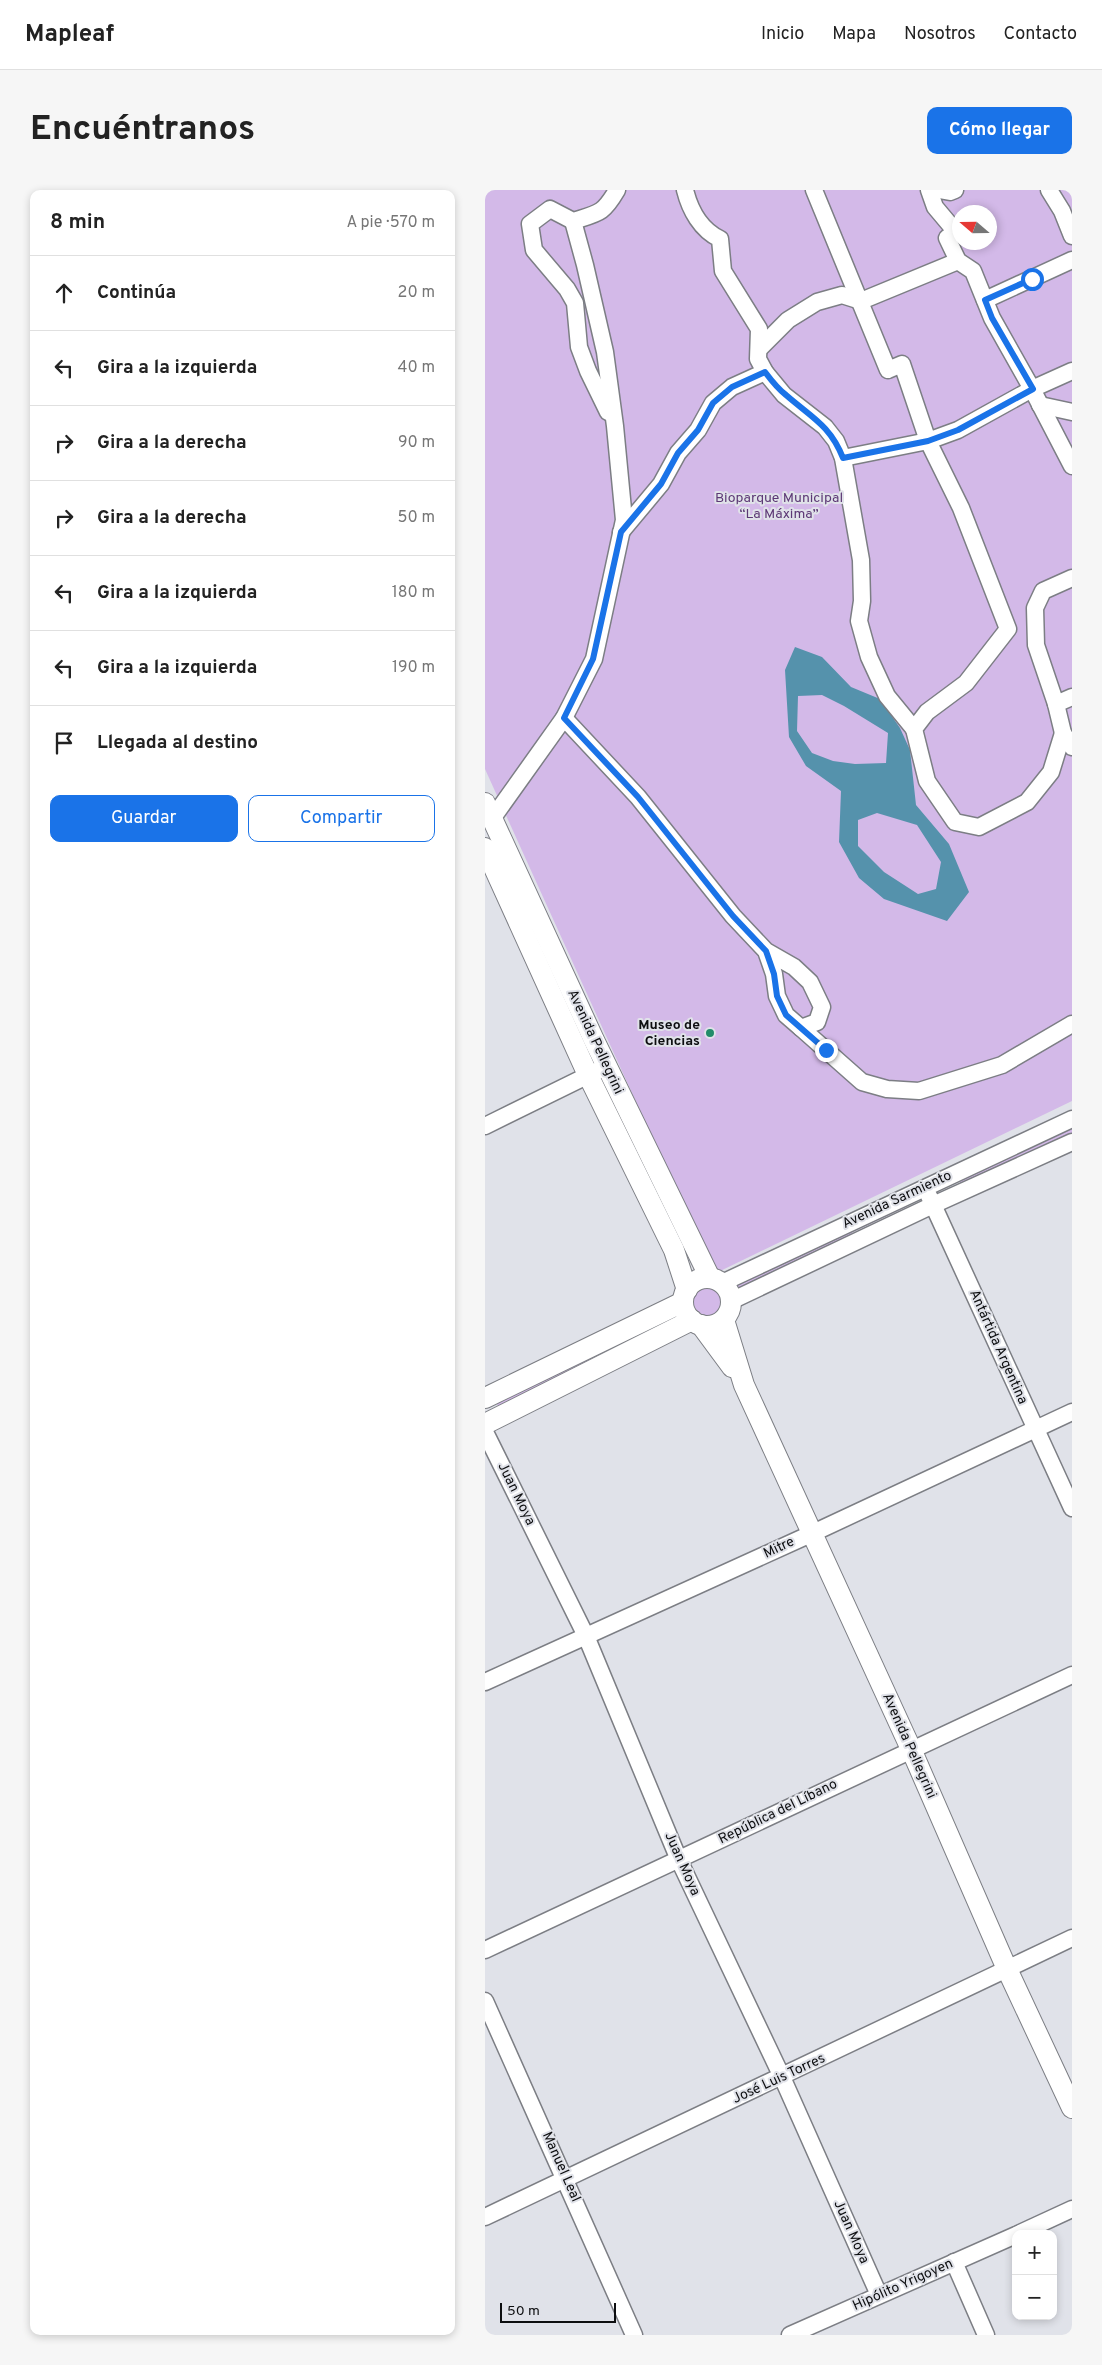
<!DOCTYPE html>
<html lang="es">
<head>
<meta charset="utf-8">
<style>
	:root { --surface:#fff; --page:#f6f6f6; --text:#222; --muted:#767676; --line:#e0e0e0; --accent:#1a73e8 }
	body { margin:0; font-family:Overpass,sans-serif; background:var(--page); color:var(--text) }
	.controls { position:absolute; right:15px; bottom:15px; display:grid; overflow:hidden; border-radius:10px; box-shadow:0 2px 8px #0003 }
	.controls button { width:45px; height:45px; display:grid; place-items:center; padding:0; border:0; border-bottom:1px solid var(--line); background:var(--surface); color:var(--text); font:25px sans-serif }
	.compass { position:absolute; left:467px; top:15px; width:45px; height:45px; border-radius:50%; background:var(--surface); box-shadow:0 2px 8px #0003; rotate:290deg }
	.scale { position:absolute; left:15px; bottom:12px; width:116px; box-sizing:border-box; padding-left:5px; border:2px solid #0d0e10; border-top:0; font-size:14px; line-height:18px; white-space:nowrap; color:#0d0e10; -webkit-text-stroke:4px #e0e2e9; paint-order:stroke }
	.stop { position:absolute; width:15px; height:15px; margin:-11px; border:4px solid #1a73e8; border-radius:50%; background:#fff }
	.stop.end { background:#1a73e8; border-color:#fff; box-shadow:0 1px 5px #0008 }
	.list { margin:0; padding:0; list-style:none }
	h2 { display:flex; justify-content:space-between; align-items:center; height:65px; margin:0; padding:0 20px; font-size:21px }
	h2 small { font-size:16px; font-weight:400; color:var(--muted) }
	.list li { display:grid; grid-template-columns:32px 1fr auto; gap:15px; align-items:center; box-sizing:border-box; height:75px; padding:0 20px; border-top:1px solid var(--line) }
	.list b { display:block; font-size:19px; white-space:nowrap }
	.list em { font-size:16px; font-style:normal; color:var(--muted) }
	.actions { display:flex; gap:10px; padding:15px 20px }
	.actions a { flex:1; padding:11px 0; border:1px solid var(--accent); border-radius:10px; text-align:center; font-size:18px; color:var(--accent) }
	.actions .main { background:var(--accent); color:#fff }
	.icon { flex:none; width:28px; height:28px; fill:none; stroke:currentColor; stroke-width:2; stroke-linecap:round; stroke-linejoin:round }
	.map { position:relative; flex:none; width:587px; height:2145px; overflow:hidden; border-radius:10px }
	header { display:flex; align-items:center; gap:30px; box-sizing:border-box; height:70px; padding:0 25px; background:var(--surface); border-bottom:1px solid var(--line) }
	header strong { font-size:24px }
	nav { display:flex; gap:28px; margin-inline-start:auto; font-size:18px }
	.intro { display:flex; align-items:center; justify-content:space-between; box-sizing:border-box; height:120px; padding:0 30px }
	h1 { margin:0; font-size:35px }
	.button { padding:12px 22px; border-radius:10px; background:var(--accent); color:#fff; font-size:18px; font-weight:700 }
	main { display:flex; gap:30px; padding:0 30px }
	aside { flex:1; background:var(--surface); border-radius:10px; box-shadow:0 2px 8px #0003 }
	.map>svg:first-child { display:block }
	.green { fill:#d3b9e8; fill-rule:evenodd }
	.water { fill:#5592ac; fill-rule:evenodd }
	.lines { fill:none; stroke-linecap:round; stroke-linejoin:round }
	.minor-casing { stroke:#7c7e84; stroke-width:19 }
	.major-casing { stroke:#7c7e84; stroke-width:22 }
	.minor { stroke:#fff; stroke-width:16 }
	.major { stroke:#fff; stroke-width:20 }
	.route { stroke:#1a73e8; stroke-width:6 }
	.poi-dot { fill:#218c6a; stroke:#e0e2e9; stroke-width:2 }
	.labels { text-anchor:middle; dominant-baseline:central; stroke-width:4; stroke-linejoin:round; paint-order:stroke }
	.park-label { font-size:14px; fill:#5c3875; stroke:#e0e2e9 }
	.poi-label { font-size:14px; font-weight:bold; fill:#0d0e10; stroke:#e0e2e9; text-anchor:end }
	.street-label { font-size:14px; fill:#0d0e10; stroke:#e0e2e9 }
</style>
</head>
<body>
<header>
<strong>Mapleaf</strong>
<nav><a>Inicio</a><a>Mapa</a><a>Nosotros</a><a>Contacto</a></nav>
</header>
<div class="intro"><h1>Encuéntranos</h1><a class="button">Cómo llegar</a></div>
<main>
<aside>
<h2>8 min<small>A pie · 570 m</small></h2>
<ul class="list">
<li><svg class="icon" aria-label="ahead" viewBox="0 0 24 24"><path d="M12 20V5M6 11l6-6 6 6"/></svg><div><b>Continúa</b></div><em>20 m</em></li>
<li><svg class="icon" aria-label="left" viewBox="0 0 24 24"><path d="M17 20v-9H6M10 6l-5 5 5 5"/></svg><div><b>Gira a la izquierda</b></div><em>40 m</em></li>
<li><svg class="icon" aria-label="right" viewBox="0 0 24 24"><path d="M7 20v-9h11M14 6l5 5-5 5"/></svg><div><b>Gira a la derecha</b></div><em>90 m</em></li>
<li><svg class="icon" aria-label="right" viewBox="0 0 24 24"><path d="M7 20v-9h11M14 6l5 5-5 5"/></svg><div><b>Gira a la derecha</b></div><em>50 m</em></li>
<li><svg class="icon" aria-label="left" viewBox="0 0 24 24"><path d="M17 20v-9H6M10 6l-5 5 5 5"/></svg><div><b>Gira a la izquierda</b></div><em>180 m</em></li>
<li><svg class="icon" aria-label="left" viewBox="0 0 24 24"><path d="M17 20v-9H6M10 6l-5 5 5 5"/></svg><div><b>Gira a la izquierda</b></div><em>190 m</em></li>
<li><svg class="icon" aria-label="arrive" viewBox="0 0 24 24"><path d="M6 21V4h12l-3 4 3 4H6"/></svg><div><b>Llegada al destino</b></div></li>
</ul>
<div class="actions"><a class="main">Guardar</a><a>Compartir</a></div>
</aside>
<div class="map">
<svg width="587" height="2145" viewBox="0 0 587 2145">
	<rect width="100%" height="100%" fill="#e0e2e9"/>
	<g class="green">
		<path d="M 0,0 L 587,0 L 587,911 L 229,1084 L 0,579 ZM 474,22 L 504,22 L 504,52 L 474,52 Z"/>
		<path d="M 587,937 L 587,945 L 476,995 L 473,988 Z"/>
		<path d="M 421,1015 L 421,1017 L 368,1042 L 355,1054 L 254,1101 L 251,1094 Z"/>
		<circle cx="222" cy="1112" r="14"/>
		<path d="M 191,1124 L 192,1127 L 13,1216 L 11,1212 Z"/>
	</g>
	<path class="water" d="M 310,457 L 337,467 L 366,497 L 395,509 L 415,538 L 425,560 L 431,615 L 464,654 L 484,702 L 462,731 L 399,709 L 374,688 L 354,652 L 356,601 L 321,576 L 304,547 L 300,480 ZM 337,505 L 359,516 L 403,543 L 401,573 L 370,574 L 348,571 L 327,563 L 312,541 L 313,506 ZM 392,623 L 432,635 L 456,672 L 451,699 L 433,704 L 399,682 L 373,656 L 373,630 Z"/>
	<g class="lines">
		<g class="minor-casing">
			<g id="minor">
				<path d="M 200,0 C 205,20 216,40 235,49 L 238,81 L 274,139 L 273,169 L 280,182 L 299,205 L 340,237 L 351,251 L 358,268 L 376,370 L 377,411 L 374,431 L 384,467 L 402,506 L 429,539"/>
				<path d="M 329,0 L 403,180 L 417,174 L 443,251 L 476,318 L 523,439 L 481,493 L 442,522 L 429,539 L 442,591 L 470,632 L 494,637 L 542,612 L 566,582 L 578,543"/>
				<path d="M 444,0 L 450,17 L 471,42 L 462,48 L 473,71 L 488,81 L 507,128 L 547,199 L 587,276"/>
				<path d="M 454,0 L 465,2 L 470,0"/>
				<path d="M 564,0 L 577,21 L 587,46"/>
				<path d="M 500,110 L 587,70"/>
				<path d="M 275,158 L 303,130 L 332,112 L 357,105 L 376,111 L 473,71"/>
				<path d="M 555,215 L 587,222"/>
				<path d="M 123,222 L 103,181 L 94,157 L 90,113 L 82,99 L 49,60 L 45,34 L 65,19 L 88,31 C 114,23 118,24 132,0"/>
				<path d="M 358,268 L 443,251 L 473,240 L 547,199 L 587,181"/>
				<path d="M 136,342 L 176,294 L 193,263 L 213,240 L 228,213 L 247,197 L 280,182"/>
				<path d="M 587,388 L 558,401 L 550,418 L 551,455 L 571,514 L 578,543 L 587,557"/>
				<path d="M 571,514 L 587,507"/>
				<path d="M 79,528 L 153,607 L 248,726 L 281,761 L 309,777 L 325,792 L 337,817 L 332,832 L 316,838 L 301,825 L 292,806 L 289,784 L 281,761"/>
				<path d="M 7,629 L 79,528 L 109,469 L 139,330 L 130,236 L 120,162 L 100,75 L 88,31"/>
				<path d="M 316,838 L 377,892 L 402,899 L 434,901 L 517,875 L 587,834"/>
				<path d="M 0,936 L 122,876"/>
				<path d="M 444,1006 L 587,1318"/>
				<path d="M 237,1093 L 587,929"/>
				<path d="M 246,1111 L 448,1015 L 587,952"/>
				<path d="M 0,1242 L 101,1446 L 194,1670 L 297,1887 L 394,2105"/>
				<path d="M 0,1492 L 328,1343 L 587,1222"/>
				<path d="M 0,1760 L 587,1485"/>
				<path d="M 0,1811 L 149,2145"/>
				<path d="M 0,2027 L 587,1748"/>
				<path d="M 533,2044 L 587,2019"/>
				<path d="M 469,2072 L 501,2145"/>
				<path d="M 305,2145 L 531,2045"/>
			</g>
		</g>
		<g class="major-casing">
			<g id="major">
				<path d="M 0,613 L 109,850 L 225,1088"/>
				<path d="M 0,658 L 103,885 L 189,1060 L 202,1100"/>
				<circle cx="222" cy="1112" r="24"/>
				<path d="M 239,1130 L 259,1195 L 426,1559 L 522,1779 L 587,1918"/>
				<path d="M 216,1135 L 247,1177"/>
				<path d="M 0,1208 L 198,1112"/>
				<path d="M 0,1234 L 207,1130"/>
			</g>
		</g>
		<use href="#minor" class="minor"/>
		<use href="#major" class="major"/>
	</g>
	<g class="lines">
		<path class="route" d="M 341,860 L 301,825 L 292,806 L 289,784 L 281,761 L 248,726 L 153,607 L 79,528 L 108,469 L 136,342 L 176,294 L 193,263 L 213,240 L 228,213 L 247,197 L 280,182 C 286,190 293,199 301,205 C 326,227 345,235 358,268 L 443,251 L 473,240 L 548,199 L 507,128 L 500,110 L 547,89"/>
	</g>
	<circle class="poi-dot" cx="225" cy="843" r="5"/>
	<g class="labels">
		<g class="park-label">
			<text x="294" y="308">Bioparque Municipal<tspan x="294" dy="16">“La Máxima”</tspan></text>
		</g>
		<g class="poi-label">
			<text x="215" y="835">Museo de<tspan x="215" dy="16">Ciencias</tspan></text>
		</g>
		<g class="street-label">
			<text transform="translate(110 852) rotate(65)">Avenida Pellegrini</text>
			<text transform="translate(412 1010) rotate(-25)">Avenida Sarmiento</text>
			<text transform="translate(513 1157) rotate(66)">Antártida Argentina</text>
			<text transform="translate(31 1304) rotate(64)">Juan Moya</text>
			<text transform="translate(294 1358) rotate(-25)">Mitre</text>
			<text transform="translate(424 1556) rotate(66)">Avenida Pellegrini</text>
			<text transform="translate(293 1622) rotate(-26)">República del Líbano</text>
			<text transform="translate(197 1674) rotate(66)">Juan Moya</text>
			<text transform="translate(294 1889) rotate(-25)">José Luis Torres</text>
			<text transform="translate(76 1977) rotate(66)">Manuel Leal</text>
			<text transform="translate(366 2042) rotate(66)">Juan Moya</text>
			<text transform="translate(418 2095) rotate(-24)">Hipólito Yrigoyen</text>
		</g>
	</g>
</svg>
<div class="controls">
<button>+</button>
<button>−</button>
</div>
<svg class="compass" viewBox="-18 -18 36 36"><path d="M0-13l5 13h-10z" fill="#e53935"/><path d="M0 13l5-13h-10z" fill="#767676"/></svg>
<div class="scale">50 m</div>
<div class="stop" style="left:547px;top:89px"></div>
<div class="stop end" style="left:341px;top:860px"></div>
</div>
</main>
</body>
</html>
